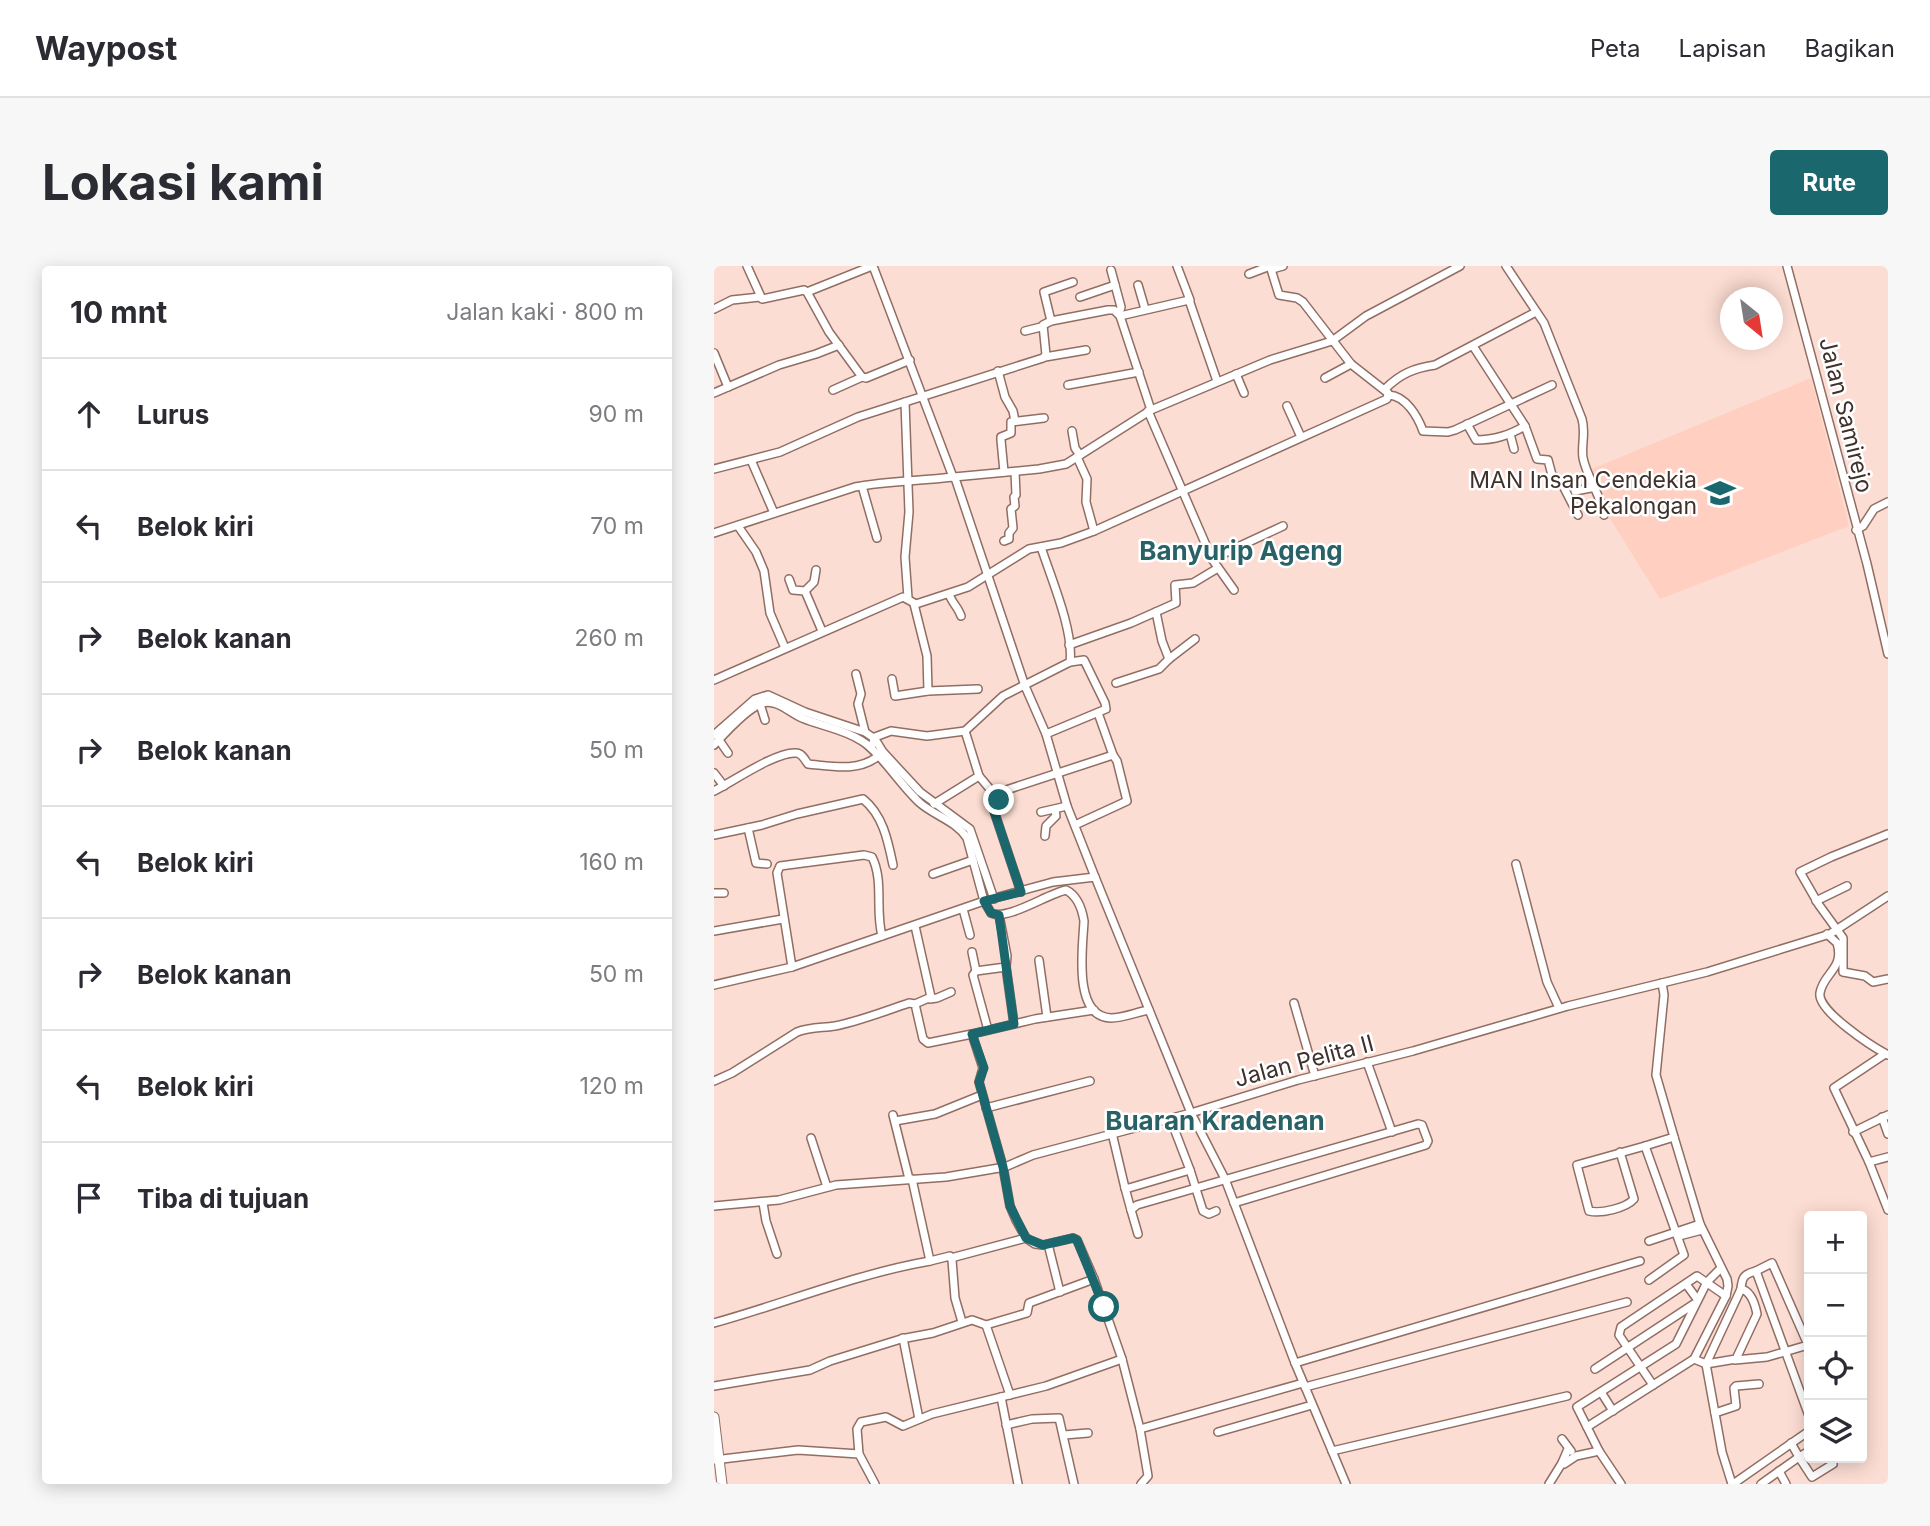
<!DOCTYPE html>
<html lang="id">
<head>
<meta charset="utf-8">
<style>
	:root { --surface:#fff; --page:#f7f7f7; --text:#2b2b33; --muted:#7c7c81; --line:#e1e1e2; --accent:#1a676d }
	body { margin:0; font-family:Inter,sans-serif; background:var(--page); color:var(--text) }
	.controls { position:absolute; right:21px; bottom:21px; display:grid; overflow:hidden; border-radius:7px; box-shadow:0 4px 18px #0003 }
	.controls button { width:63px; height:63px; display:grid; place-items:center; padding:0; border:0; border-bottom:2px solid var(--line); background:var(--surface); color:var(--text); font:35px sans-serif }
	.compass { position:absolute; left:1006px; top:21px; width:63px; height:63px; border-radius:50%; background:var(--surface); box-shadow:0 4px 18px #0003; rotate:150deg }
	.stop { position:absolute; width:21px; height:21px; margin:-16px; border:5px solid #1a676d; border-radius:50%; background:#fff }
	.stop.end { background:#1a676d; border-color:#fff; box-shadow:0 2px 7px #0008 }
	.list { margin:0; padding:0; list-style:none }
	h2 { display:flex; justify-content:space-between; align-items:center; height:91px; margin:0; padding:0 28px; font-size:30px }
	h2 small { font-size:23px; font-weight:400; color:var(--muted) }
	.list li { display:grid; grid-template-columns:46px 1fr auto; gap:21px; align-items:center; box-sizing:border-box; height:112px; padding:0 28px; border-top:2px solid var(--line) }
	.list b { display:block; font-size:26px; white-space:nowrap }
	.list em { font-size:23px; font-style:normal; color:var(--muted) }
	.icon { flex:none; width:38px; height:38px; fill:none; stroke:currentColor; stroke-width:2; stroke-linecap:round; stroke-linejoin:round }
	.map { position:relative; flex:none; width:1174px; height:1218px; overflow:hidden; border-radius:7px }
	header { display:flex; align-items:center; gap:42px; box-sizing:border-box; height:98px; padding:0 35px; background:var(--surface); border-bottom:2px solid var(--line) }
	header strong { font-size:33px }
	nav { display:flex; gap:38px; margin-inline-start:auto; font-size:24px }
	.intro { display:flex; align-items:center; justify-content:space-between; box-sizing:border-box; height:168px; padding:0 42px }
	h1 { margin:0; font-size:49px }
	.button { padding:18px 32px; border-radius:7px; background:var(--accent); color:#fff; font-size:24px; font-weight:700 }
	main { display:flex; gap:42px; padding:0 42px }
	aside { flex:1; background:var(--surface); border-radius:7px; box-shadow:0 4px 18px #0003 }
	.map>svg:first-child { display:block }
	.built { fill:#ffd0c2 }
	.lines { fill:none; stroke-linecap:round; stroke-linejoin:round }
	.minor-casing { stroke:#916e64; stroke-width:10 }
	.major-casing { stroke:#916e64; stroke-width:11 }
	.minor { stroke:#fff; stroke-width:7 }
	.major { stroke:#fff; stroke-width:9 }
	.route { stroke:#1a676d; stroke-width:9 }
	.labels { text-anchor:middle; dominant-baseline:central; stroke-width:5; stroke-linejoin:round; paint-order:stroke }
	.street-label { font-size:23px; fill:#3f312c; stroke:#fff }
	.poi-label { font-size:23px; fill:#3f312c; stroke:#fff; text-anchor:end }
	.quarter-label { font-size:26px; font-weight:bold; fill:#286166; stroke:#fff }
</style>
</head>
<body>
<header>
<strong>Waypost</strong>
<nav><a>Peta</a><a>Lapisan</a><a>Bagikan</a></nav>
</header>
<div class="intro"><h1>Lokasi kami</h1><a class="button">Rute</a></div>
<main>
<aside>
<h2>10 mnt<small>Jalan kaki · 800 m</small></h2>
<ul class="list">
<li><svg class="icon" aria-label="ahead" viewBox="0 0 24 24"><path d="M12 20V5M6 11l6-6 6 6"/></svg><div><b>Lurus</b></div><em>90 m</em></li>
<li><svg class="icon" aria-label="left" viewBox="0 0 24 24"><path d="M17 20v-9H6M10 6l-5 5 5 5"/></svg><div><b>Belok kiri</b></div><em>70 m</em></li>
<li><svg class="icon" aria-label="right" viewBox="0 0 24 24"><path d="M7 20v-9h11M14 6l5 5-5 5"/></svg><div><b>Belok kanan</b></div><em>260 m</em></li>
<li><svg class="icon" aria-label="right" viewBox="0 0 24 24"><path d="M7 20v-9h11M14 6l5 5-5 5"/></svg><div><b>Belok kanan</b></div><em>50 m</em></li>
<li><svg class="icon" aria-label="left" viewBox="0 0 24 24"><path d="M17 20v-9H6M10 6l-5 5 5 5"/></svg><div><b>Belok kiri</b></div><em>160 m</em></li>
<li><svg class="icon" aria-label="right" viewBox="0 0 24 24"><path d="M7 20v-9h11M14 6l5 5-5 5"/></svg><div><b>Belok kanan</b></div><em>50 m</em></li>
<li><svg class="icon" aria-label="left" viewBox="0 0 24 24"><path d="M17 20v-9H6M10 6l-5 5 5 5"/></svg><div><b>Belok kiri</b></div><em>120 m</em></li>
<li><svg class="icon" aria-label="arrive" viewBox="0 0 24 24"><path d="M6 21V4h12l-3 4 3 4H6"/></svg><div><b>Tiba di tujuan</b></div></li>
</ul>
</aside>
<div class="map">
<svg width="1174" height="1218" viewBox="0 0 1174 1218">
	<rect width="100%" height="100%" fill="#fcddd3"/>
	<path class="built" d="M 1097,112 L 1135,260 L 946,333 L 895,251 L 875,204 Z"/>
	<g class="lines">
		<g class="minor-casing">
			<g id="minor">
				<path d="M 33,0 L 48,33 L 90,24 L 93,26 L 115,66 L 148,111 L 152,112 L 196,94"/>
				<path d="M 159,0 L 239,211"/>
				<path d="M 463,0 L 476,34"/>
				<path d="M 792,0 L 830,57 L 868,153 C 872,167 867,179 869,192 C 873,212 887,229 890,249"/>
				<path d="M 1073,0 L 1153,298 L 1174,388"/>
				<path d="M 558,3 L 569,0"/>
				<path d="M 397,4 L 407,41 L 405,48"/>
				<path d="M 535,8 L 556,0"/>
				<path d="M 424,19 L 431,43"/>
				<path d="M 93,26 L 158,0"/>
				<path d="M 366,31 L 401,19"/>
				<path d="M 0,43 L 18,34 L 46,31"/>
				<path d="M 406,50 L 475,34 L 503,115"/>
				<path d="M 337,55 L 330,26 L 359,16"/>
				<path d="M 311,65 L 327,61"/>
				<path d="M 759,80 L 811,160 L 823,193 L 834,194 L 838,209 L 846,214 L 864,249"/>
				<path d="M 0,87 L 14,121"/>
				<path d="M 331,91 L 372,84"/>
				<path d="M 284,105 L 291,131 L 299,145 L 301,155"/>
				<path d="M 522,108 L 530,127"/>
				<path d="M 611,112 L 637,98"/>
				<path d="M 354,119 L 425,106"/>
				<path d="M 671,123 C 686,108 700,102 721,99 L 822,46"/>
				<path d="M 119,124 L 148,111"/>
				<path d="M 0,127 L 65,99 L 102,88 L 125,79"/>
				<path d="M 675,129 C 692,130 704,151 709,165 L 734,166 L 741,164 L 838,119"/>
				<path d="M 191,136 L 195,246 L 191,291 L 194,332"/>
				<path d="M 573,140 L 587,171"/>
				<path d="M 434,145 L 498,293 L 520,324"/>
				<path d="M 753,158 L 762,174 C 781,174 795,169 811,160"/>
				<path d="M 358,165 L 361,182 L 366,189"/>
				<path d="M 796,168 L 800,183"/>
				<path d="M 363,191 L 373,213 L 372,236 L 380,265"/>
				<path d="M 37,194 L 60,247"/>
				<path d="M 0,203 L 66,186 L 144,151 L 329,92 L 332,89 L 329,59 L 337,55 L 394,44 L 400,44 L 406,50 L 437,144"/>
				<path d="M 290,206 L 287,174 L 287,171 L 297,167 L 297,156 L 330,152"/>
				<path d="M 240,211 L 325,203 L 352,198 L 437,144 L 556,94 L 618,75 L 652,50 L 746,0"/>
				<path d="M 148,220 L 163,272"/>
				<path d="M 861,225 L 882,221"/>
				<path d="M 24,260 L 42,286 L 50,305 L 56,347 L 71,382"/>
				<path d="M 1142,264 L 1149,260 L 1160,243 L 1174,236"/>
				<path d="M 0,267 L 141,221 C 173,215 206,215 239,211 L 241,212 L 311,420 L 332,468 L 353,540 L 381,611 L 477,847 L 511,913 L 581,1097 L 632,1218"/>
				<path d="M 290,275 L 295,273 L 295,267 L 299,262 L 297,243 L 301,240 L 300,231 L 302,229 L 301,206"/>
				<path d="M 498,293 L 569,260"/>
				<path d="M 75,313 L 79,324 L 91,325 L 100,316 L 102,304"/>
				<path d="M 91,325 L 108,365"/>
				<path d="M 235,328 C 238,337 244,341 247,350"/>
				<path d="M 200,338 L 213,390 L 214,425 L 264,423"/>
				<path d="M 355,379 L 417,357 L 462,337 L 461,319 L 479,317 L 504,302"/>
				<path d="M 455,393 L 481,373"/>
				<path d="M 142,408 L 147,428 L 144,438 L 151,466 L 161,473 L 169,486 L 206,526 L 256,563 L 280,633"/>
				<path d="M 178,413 L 181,430 L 214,425"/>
				<path d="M 0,414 L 189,331 L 202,338 L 254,321 L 315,283 L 347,277 L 380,265 L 673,133 L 674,127 L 637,98 L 589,36 L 583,32 L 565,29 L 556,0"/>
				<path d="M 402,417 L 445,403 L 455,393 L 448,375 L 442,346"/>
				<path d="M 46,438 L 51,454"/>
				<path d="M 251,465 L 265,510 L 285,534 L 280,545 L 307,626"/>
				<path d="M 332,468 L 392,443 L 391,437 L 370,394 L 356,396"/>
				<path d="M 0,469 L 41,433 L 54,429 L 91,446 L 151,466"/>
				<path d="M 5,474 L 14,487"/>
				<path d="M 0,479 C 11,467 33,442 49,437 C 63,433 76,447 88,452 C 107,460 130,463 148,475 C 167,487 187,520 206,537 C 221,550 242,555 253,572 L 270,635 L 277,647 C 293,655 333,628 352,624 C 364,630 368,643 370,655 C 369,679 358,751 397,752 C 409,752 423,746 435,744"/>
				<path d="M 157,482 L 161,471 L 177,465 L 213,470 L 251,465 L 289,430 L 356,396 C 360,365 337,312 327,281"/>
				<path d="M 0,507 L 10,520"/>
				<path d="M 0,525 C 18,516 63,485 82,487 C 88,487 91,494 94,498 C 117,500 143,506 163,491"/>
				<path d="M 280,528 L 399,489"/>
				<path d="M 220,538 L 265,510"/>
				<path d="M 327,546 L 353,540"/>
				<path d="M 361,559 L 413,535 L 403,495 L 399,489 L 384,447"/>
				<path d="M 34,562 L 42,597 L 53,598"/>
				<path d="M 1174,568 L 1117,591 L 1086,606 L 1105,639 L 1129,672 L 1129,706 L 1151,710 L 1159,716 L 1174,713"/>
				<path d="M 0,569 L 48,559 L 83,548 L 149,533 C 169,549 174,575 179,599"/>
				<path d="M 331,570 L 332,560 L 342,550 L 341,544"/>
				<path d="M 802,598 L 833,716 L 845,742"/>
				<path d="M 219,608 L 259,594"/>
				<path d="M 0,627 L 10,627"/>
				<path d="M 1102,635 L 1133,620"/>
				<path d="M 249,643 L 256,669"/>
				<path d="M 0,665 L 69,653"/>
				<path d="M 1113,668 L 1123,677 C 1131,703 1109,707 1106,727 C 1103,745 1159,781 1174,789"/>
				<path d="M 258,686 L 262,705"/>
				<path d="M 325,694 L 333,751"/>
				<path d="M 78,701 L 63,607 L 66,600 L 150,589 L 158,591 C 170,615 161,643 168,670"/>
				<path d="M 292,701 L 300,758"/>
				<path d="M 0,719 L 78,701 L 270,635 L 339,616 L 381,611"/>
				<path d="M 216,733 L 223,732 L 237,726"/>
				<path d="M 580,737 L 601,810"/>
				<path d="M 201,738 L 217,731 L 201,660"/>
				<path d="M 274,764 L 259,709 L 262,705 L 292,701 L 293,690 L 285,649"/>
				<path d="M 258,768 L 321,753 L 380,744"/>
				<path d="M 1171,788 L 1120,822 L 1155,896 L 1174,944"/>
				<path d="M 653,796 L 678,866"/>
				<path d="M 0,815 L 18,807 L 83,766 C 96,761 108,762 121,760 C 146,755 171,745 195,737 L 201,738 L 209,773 L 214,777 L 258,768 L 269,802 L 265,816 L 289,901 L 296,940 L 302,954 L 312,972 L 321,978 L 329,979 L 359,972 L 363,974 L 380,1013 L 408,1093 L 332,1120 L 218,1148 L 189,1160 L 172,1151 L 147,1156 L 143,1163 L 145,1188 L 84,1184 L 0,1194"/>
				<path d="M 272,842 L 376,815"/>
				<path d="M 179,849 L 195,913"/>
				<path d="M 1168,851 L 1174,868"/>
				<path d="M 181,855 L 221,848 L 268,829"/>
				<path d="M 1139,866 L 1174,849"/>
				<path d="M 398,867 L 411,922 L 415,922 L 476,904 L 456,852"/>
				<path d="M 960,871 L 986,958"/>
				<path d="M 97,872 L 113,921"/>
				<path d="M 906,886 L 920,933 C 912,942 887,948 875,945 L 863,899 L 931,880"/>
				<path d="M 1155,896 L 1174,891"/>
				<path d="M 476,904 L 489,945 L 495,948 L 502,945"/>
				<path d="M 411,922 L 417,944"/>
				<path d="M 49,937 L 52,955 L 63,988"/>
				<path d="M 0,940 L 65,934 L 122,919 L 232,911 L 291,901 L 319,889 L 477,847 L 584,814 L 699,785 L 854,740 L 993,706 L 1074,681 L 1116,668 L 1174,630"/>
				<path d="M 424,968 L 417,944 L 423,939 L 704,858 L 708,859 L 714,875 L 712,879 L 520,937"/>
				<path d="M 965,970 L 988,964"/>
				<path d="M 935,975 L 986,958 L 1013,1013 L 1014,1020 L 1012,1030 L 980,1093"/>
				<path d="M 334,978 L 346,1026"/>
				<path d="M 237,992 L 312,972"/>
				<path d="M 216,995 L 236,990 L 238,994 L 241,1032 L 248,1056"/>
				<path d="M 1042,1005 L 1058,997 L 1095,1081"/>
				<path d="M 935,1014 L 970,989 L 931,880 L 960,871 L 942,809 L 950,729 L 948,717"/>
				<path d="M 972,1018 L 983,1033"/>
				<path d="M 0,1057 C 72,1037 142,1008 216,995 L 198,913"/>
				<path d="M 272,1059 L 313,1047 L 315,1037 L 380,1013"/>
				<path d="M 189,1072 L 205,1153"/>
				<path d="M 408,1093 L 426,1163"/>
				<path d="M 1021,1094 L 1053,1091 L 1094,1079"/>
				<path d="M 581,1097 L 926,995"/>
				<path d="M 881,1103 L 980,1038"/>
				<path d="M 939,1119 L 905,1069 L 907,1061 L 983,1010 L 1012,1030"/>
				<path d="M 0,1120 L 96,1104 L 116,1095 L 187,1073 L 219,1067 L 258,1054 L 272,1059 L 296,1129"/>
				<path d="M 591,1121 L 913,1036"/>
				<path d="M 887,1126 L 899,1145"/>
				<path d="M 287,1131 L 304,1218"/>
				<path d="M 1001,1147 L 1022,1140 L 1020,1122 L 1022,1120 L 1045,1118"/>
				<path d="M 292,1159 L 318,1153 L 345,1152 L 360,1218"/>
				<path d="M 873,1161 L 863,1141 L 962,1078 L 993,1016 L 1007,1002"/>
				<path d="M 504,1166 L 598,1139"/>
				<path d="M 350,1169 L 374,1167"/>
				<path d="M 848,1173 L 857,1185"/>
				<path d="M 1077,1177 L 1085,1191 L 1095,1185"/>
				<path d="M 854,1183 L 848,1197 L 850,1198 L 862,1190 L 885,1185"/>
				<path d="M 618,1185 L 853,1130"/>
				<path d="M 145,1188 L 161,1218"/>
				<path d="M 1065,1205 L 1072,1218"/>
				<path d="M 427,1218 L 434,1210 L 426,1163 L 589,1117"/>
				<path d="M 835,1218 L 848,1197"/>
				<path d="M 907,1218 L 885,1185 L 873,1161 L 980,1093 L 992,1098 L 1022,1093 L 1043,1048 C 1041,1038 1037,1025 1027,1023"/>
				<path d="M 1018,1218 L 1008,1186 L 992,1098 L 1027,1023 C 1028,1011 1030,1008 1042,1005 L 1095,1150"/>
				<path d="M 1019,1218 L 1095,1165"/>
				<path d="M 1047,1218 L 1085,1191 L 1098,1211 L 1119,1198 L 1116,1192"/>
			</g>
		</g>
		<g class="major-casing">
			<path id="major" d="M 0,1151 L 8,1218"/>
		</g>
		<use href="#minor" class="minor"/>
		<use href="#major" class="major"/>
	</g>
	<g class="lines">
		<path class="route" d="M 285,534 L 280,545 L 307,626 L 270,635 L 277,647 L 285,649 L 300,758 L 258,768 L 270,802 L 265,816 L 289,901 L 296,940 L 312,972 L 329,979 L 359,972 L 363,974 L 390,1041"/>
	</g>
	<defs>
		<g id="school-bare" transform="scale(2.415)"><path d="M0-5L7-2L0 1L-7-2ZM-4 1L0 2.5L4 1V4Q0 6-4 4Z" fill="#1a676d" stroke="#fff" stroke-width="2.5" paint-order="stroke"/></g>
	</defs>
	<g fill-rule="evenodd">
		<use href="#school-bare" x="1006" y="227"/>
	</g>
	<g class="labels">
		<g class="street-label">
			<text transform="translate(1132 149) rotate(76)">Jalan Samirejo</text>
			<text transform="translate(590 795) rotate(-15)">Jalan Pelita II</text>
		</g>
		<g class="poi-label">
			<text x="983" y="214">MAN Insan Cendekia<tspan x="983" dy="26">Pekalongan</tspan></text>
		</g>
		<g class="quarter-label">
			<text x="527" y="284">Banyurip Ageng</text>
			<text x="501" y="854">Buaran Kradenan</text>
		</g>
	</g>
</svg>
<div class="controls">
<button>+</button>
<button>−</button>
<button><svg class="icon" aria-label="locate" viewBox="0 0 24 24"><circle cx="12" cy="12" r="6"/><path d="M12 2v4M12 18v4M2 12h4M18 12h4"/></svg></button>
<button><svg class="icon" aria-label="layers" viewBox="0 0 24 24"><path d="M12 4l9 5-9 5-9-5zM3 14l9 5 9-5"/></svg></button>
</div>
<svg class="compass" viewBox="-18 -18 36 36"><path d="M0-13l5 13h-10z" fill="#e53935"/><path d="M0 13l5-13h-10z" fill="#7c7c81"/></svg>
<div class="stop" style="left:390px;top:1041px"></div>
<div class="stop end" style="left:285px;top:534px"></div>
</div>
</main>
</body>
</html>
